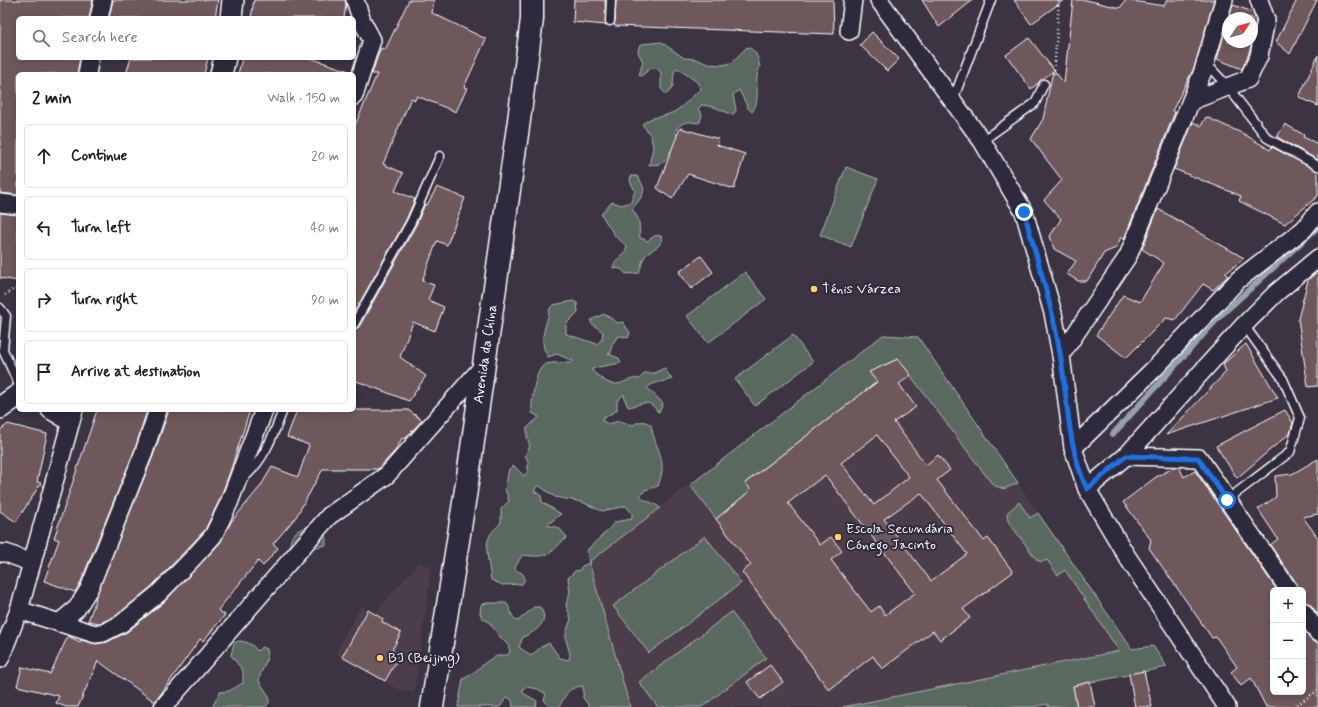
<!DOCTYPE html>
<html lang="en">
<head>
<meta charset="utf-8">
<style>
	:root { --surface:#fff; --page:#f6f6f6; --text:#202124; --muted:#757577; --line:#e0e0e0 }
	body { margin:0; font-family:Mynerve,sans-serif; background:var(--page); color:var(--text) }
	.controls { position:absolute; right:12px; bottom:12px; display:grid; overflow:hidden; border-radius:6px; box-shadow:0 2px 6px #0003 }
	.controls button { width:36px; height:36px; display:grid; place-items:center; padding:0; border:0; border-bottom:1px solid var(--line); background:var(--surface); color:var(--text); font:20px sans-serif }
	.compass { position:absolute; left:1222px; top:12px; width:36px; height:36px; border-radius:50%; background:var(--surface); box-shadow:0 2px 6px #0003; rotate:54deg }
	.stop { position:absolute; width:12px; height:12px; margin:-9px; border:3px solid #1a73e8; border-radius:50%; background:#fff }
	.stop.end { background:#1a73e8; border-color:#fff; box-shadow:0 1px 4px #0008 }
	.list { margin:0; padding:0; list-style:none }
	h2 { display:flex; justify-content:space-between; align-items:center; height:52px; margin:0; padding:0 16px; font-size:17px }
	h2 small { font-size:13px; font-weight:400; color:var(--muted) }
	.list li { display:grid; grid-template-columns:26px 1fr auto; gap:12px; align-items:center; box-sizing:border-box; height:64px; margin:0 8px 8px; padding:0 8px; border:1px solid var(--line); border-radius:6px }
	.list b { display:block; font-size:15px; white-space:nowrap }
	.list em { font-size:13px; font-style:normal; color:var(--muted) }
	.icon { flex:none; width:22px; height:22px; fill:none; stroke:currentColor; stroke-width:2; stroke-linecap:round; stroke-linejoin:round }
	.map { position:relative; flex:none; width:1318px; height:707px; overflow:hidden }
	.search { position:absolute; background:var(--surface); box-shadow:0 2px 6px #0003; left:16px; top:16px; width:340px; height:44px; display:flex; align-items:center; gap:10px; box-sizing:border-box; padding:0 14px; border-radius:6px; color:var(--muted); font-size:15px }
	.panel { position:absolute; background:var(--surface); box-shadow:0 2px 6px #0003; left:16px; top:72px; width:340px; height:340px; border-radius:6px }
	.map>svg:first-child { display:block }
	.built { fill:#4b3e4a }
	.green { fill:#5a6960; stroke:#acb4b0 }
	.lines { fill:none; stroke-linecap:round; stroke-linejoin:round }
	.stream { stroke:#95a3af; stroke-width:6 }
	.building { fill:#6e595c; stroke:#fff; fill-rule:evenodd }
	.service-casing { stroke:#fff; stroke-width:11 }
	.minor-casing { stroke:#fff; stroke-width:20 }
	.tertiary-casing { stroke:#fff; stroke-width:24 }
	.primary-casing { stroke:#fff; stroke-width:25 }
	.path { stroke:#fff; stroke-width:2.5; stroke-dasharray:1 3; stroke-linecap:butt }
	.service { stroke:#2f2a3d; stroke-width:8 }
	.minor { stroke:#2f2a3d; stroke-width:17 }
	.tertiary { stroke:#2f2a3d; stroke-width:21 }
	.primary { stroke:#2f2a3d; stroke-width:22 }
	.route { stroke:#1a73e8; stroke-width:5 }
	.poi-dot { fill:#ffd166; stroke:#2f2a3d; stroke-width:1.5 }
	.labels { text-anchor:middle; dominant-baseline:central; stroke-width:4; stroke-linejoin:round; paint-order:stroke }
	.poi-label { font-size:14px; fill:#fff; stroke:#2f2a3d; text-anchor:start }
	.street-label { font-size:14px; fill:#fff; stroke:#2f2a3d }
</style>
</head>
<body>
<div class="map">
<svg width="1318" height="707" viewBox="0 0 1318 707">
	<rect width="100%" height="100%" fill="#3c3343"/>
	<filter id="ink" filterUnits="userSpaceOnUse"><feTurbulence type="fractalNoise" baseFrequency=".025" numOctaves="2"/><feDisplacementMap in="SourceGraphic" scale="8" xChannelSelector="R" yChannelSelector="G"/><feConvolveMatrix kernelMatrix="1 2 1 2 8 2 1 2 1" color-interpolation-filters="sRGB"/></filter>
	<g filter="url(#ink)">
		<g class="built">
			<path d="M 883,335 L 918,337 L 1132,649 L 843,707 L 630,707 L 589,562 Z"/>
			<path d="M 419,562 L 432,567 L 414,693 L 397,689 L 335,653 L 361,606 L 374,614 Z"/>
		</g>
		<g class="green">
			<path d="M 661,42 L 684,58 L 696,59 L 708,64 L 722,65 L 731,63 L 747,47 C 757,50 758,59 760,67 C 752,81 763,97 752,112 L 748,108 L 739,90 L 733,95 L 736,110 L 733,115 L 714,107 L 702,105 L 698,109 L 702,114 L 700,122 L 698,123 C 687,121 682,121 675,131 C 680,140 677,142 672,149 C 669,153 668,157 665,161 L 660,164 L 649,165 L 653,148 L 651,136 L 642,124 C 652,116 658,118 669,114 C 682,110 691,96 701,89 L 697,82 L 677,68 C 669,76 679,86 666,94 L 661,89 L 661,73 L 658,69 L 651,68 L 641,76 L 639,75 L 643,62 L 638,52 L 639,47 L 642,44 Z"/>
			<path d="M 846,167 L 878,179 L 851,247 L 820,235 Z"/>
			<path d="M 631,176 L 637,176 C 649,192 643,195 632,209 L 639,220 L 640,238 L 648,241 C 652,237 657,233 662,237 C 662,248 652,248 646,255 C 642,259 641,268 639,273 L 626,274 L 621,269 L 613,268 C 614,259 626,257 627,246 L 615,236 L 601,214 L 612,202 L 622,205 L 631,202 L 635,191 L 630,181 Z"/>
			<path d="M 745,272 L 766,299 L 708,343 L 687,316 Z"/>
			<path d="M 573,301 L 577,303 L 578,312 L 566,324 L 566,334 L 597,344 L 602,339 L 603,332 L 591,323 L 591,320 L 604,314 L 618,323 L 623,322 L 630,333 L 628,338 L 621,336 L 617,337 L 612,345 L 611,353 L 608,354 L 619,358 L 621,363 L 598,367 L 591,370 C 598,375 606,384 614,384 C 623,385 629,377 639,379 L 645,373 L 655,373 L 664,368 L 672,379 C 664,382 652,382 647,388 L 663,403 L 660,411 L 658,412 C 647,397 643,405 628,407 L 625,400 L 624,394 L 617,401 L 617,410 L 601,420 L 608,424 L 619,421 L 633,425 C 640,421 644,420 651,425 C 655,451 669,457 658,486 L 645,490 L 640,497 C 646,502 654,502 660,508 L 589,562 L 630,707 L 590,707 L 583,698 L 583,686 C 566,688 567,694 559,707 L 550,707 L 544,700 L 546,694 L 538,689 L 526,687 L 523,689 L 523,693 L 537,701 L 536,707 L 513,707 L 512,700 L 507,697 L 500,707 L 458,707 L 463,679 C 480,672 486,654 508,655 L 510,651 L 508,645 L 500,637 L 489,622 L 482,618 L 480,613 L 481,605 L 486,603 L 506,603 C 512,608 510,618 518,621 L 534,607 L 540,607 C 551,622 535,632 523,637 L 519,647 L 531,656 L 541,647 L 549,643 L 560,658 L 569,660 L 570,654 L 566,640 L 566,633 L 571,619 L 566,605 L 570,592 L 568,578 L 575,571 L 580,570 L 582,566 L 589,563 L 587,550 C 596,541 607,532 615,522 L 632,519 L 632,513 L 626,506 L 602,511 L 582,502 L 555,497 L 538,485 L 534,491 L 541,495 L 542,502 L 561,514 L 547,525 L 559,528 L 567,537 C 547,556 549,558 522,555 L 515,568 L 515,570 C 522,573 525,573 524,581 L 522,584 L 503,585 L 491,580 C 490,566 483,548 490,535 C 493,530 498,527 501,522 L 501,509 L 509,501 L 505,489 L 509,469 L 514,466 L 524,476 L 528,471 L 528,461 L 525,455 L 530,446 L 527,437 L 527,428 L 539,417 L 532,413 C 531,402 535,367 546,364 C 554,362 564,363 571,363 L 573,361 L 557,354 L 548,357 C 537,340 547,325 550,308 L 553,305 Z"/>
			<path d="M 793,335 L 813,362 L 755,406 L 735,379 Z"/>
			<path d="M 883,335 L 918,337 L 1018,483 L 1004,489 L 993,485 L 898,359 L 870,372 L 877,382 L 746,482 L 751,490 L 716,519 L 690,485 Z"/>
			<path d="M 1019,502 L 1030,518 L 1038,513 L 1132,649 L 1153,646 L 1167,667 L 1073,686 L 1077,707 L 1048,707 L 1048,704 L 1032,707 L 843,707 L 1119,651 L 1065,570 L 1058,575 L 1047,560 L 1041,562 L 1037,560 L 1008,521 L 1007,513 Z"/>
			<path d="M 317,525 C 325,530 326,535 326,545 L 312,548 L 288,559 C 291,534 290,530 317,525 Z"/>
			<path d="M 705,536 L 741,583 L 649,653 L 613,606 Z"/>
			<path d="M 731,612 L 766,658 L 702,707 L 658,707 L 639,682 Z"/>
			<path d="M 239,641 C 247,642 252,643 257,651 L 262,647 L 267,649 C 270,660 260,670 259,681 L 269,696 L 269,703 L 265,707 L 212,707 L 220,692 L 229,691 L 243,683 L 243,671 L 231,655 L 234,643 Z"/>
		</g>
		<g class="lines">
			<path class="stream" d="M 1113,434 L 1220,316 L 1318,227"/>
		</g>
		<g class="building">
			<path d="M 0,0 L 93,0 L 89,18 L 18,18 L 18,58 L 80,58 L 77,74 L 18,74 L 18,195 L 0,193 Z"/>
			<path d="M 113,0 L 218,0 L 215,18 L 109,18 Z"/>
			<path d="M 254,0 L 345,0 L 346,4 L 344,18 L 251,18 Z"/>
			<path d="M 409,0 L 434,0 L 432,13 L 486,39 L 464,87 L 467,88 L 456,112 L 417,96 L 415,100 L 411,98 L 383,164 L 403,173 L 395,191 L 415,199 L 406,220 L 354,313 L 354,128 L 377,74 L 372,74 L 377,58 L 381,48 L 385,50 Z"/>
			<path d="M 574,0 L 605,0 L 606,25 L 573,22 Z"/>
			<path d="M 616,0 L 833,0 L 834,34 L 615,26 L 614,25 L 615,21 Z"/>
			<path d="M 922,0 L 973,0 L 939,27 Z"/>
			<path d="M 1014,0 L 1064,0 L 1031,24 Z"/>
			<path d="M 1073,0 L 1086,0 L 1120,8 L 1126,0 L 1164,6 L 1167,0 L 1214,0 L 1194,68 L 1172,111 L 1175,112 L 1124,239 L 1121,237 L 1116,248 L 1104,253 L 1087,281 L 1078,281 L 1067,274 L 1076,261 L 1054,249 L 1050,236 L 1061,219 L 1044,200 L 1062,180 L 1031,139 L 1043,119 L 1053,71 L 1031,89 L 1006,55 L 1029,38 L 1064,83 Z"/>
			<path d="M 1297,0 L 1317,0 L 1290,54 L 1276,42 Z"/>
			<path d="M 1233,5 L 1253,12 L 1256,21 L 1252,40 L 1252,18 L 1229,18 Z"/>
			<path d="M 1228,22 L 1228,42 L 1252,42 L 1248,56 L 1242,69 L 1217,59 Z"/>
			<path d="M 872,32 L 899,59 L 887,71 L 860,45 Z"/>
			<path d="M 1318,55 L 1318,106 L 1299,97 Z"/>
			<path d="M 131,58 L 208,58 L 204,74 L 126,74 Z"/>
			<path d="M 242,58 L 310,58 L 349,71 L 349,74 L 238,74 Z"/>
			<path d="M 1206,117 L 1244,134 L 1270,150 L 1272,147 L 1318,171 L 1318,196 L 1285,224 L 1239,201 L 1241,196 L 1174,169 L 1193,122 L 1201,126 Z"/>
			<path d="M 1285,124 L 1304,135 L 1303,137 L 1318,144 L 1318,160 L 1277,137 Z"/>
			<path d="M 680,128 L 719,139 L 717,145 L 745,154 L 734,189 L 688,174 L 672,199 L 657,188 Z"/>
			<path d="M 437,187 L 465,198 L 447,245 L 437,241 L 422,281 L 434,285 L 428,300 L 444,307 L 435,331 L 413,322 L 400,357 L 426,376 L 409,401 L 354,380 L 354,329 L 359,327 L 416,225 L 425,204 L 427,205 Z"/>
			<path d="M 1158,209 L 1244,258 L 1225,274 L 1228,276 L 1213,290 L 1203,284 L 1175,320 L 1166,318 L 1126,358 L 1096,335 L 1123,295 L 1140,302 L 1164,263 L 1142,249 Z"/>
			<path d="M 0,213 L 18,215 L 18,281 L 0,278 Z"/>
			<path d="M 701,256 L 713,272 L 691,289 L 679,272 Z"/>
			<path d="M 1318,271 L 1318,386 L 1308,387 L 1298,319 L 1308,280 Z"/>
			<path d="M 1246,344 L 1278,398 L 1166,435 L 1226,372 L 1223,364 Z"/>
			<path d="M 898,359 L 911,375 L 899,384 L 916,407 L 894,422 L 926,465 L 938,455 L 950,470 L 937,480 L 984,541 L 988,538 L 1013,572 L 963,609 L 970,618 L 940,640 L 933,631 L 882,669 L 873,656 L 829,690 L 742,572 L 751,565 L 716,519 L 751,490 L 745,483 L 877,382 L 869,372 ZM 877,435 L 909,477 L 874,505 L 841,463 ZM 825,475 L 915,593 L 885,615 L 879,606 L 871,612 L 831,560 L 842,551 L 831,537 L 820,545 L 788,503 ZM 921,493 L 967,554 L 931,581 L 884,519 Z"/>
			<path d="M 97,410 L 147,410 L 135,449 L 80,584 L 75,592 L 44,581 L 59,540 L 54,538 Z"/>
			<path d="M 169,410 L 250,410 L 230,472 L 220,499 L 205,530 L 151,587 L 116,616 L 100,623 L 88,621 L 96,599 L 95,598 L 153,456 Z"/>
			<path d="M 297,410 L 408,410 L 422,420 L 405,439 L 402,438 L 395,451 L 378,469 L 323,469 L 296,517 L 273,544 L 278,548 L 263,566 L 258,561 L 218,610 L 225,615 L 203,641 L 200,639 L 155,702 L 98,661 L 78,707 L 66,707 L 56,703 L 59,696 L 17,686 L 22,667 L 50,674 L 68,636 L 80,642 L 81,640 L 96,644 L 107,642 L 127,632 L 164,602 L 220,543 L 231,522 L 260,487 L 272,467 L 298,477 L 309,445 L 287,437 Z"/>
			<path d="M 1285,410 L 1293,423 L 1290,433 L 1237,478 L 1216,446 Z"/>
			<path d="M 8,424 L 47,434 L 37,482 L 41,483 L 16,522 L 0,511 L 0,430 Z"/>
			<path d="M 1318,459 L 1318,514 L 1303,517 L 1318,538 L 1318,615 L 1311,605 L 1303,601 L 1303,590 L 1299,590 L 1297,584 L 1270,545 L 1278,539 L 1258,509 L 1276,497 L 1275,476 L 1292,474 Z"/>
			<path d="M 1175,467 L 1179,467 L 1184,477 L 1195,471 L 1277,590 L 1273,590 L 1273,692 L 1303,692 L 1303,629 L 1310,639 L 1318,643 L 1318,707 L 1266,707 L 1251,678 L 1241,686 L 1231,672 L 1237,667 L 1216,637 L 1212,638 L 1149,548 L 1151,540 L 1123,502 L 1156,477 Z"/>
			<path d="M 368,610 L 383,619 L 382,622 L 401,633 L 392,650 L 400,655 L 385,681 L 342,657 Z"/>
			<path d="M 770,665 L 783,682 L 760,699 L 747,682 Z"/>
			<path d="M 1144,671 L 1152,707 L 1135,707 L 1129,674 Z"/>
			<path d="M 1090,682 L 1095,707 L 1077,707 L 1073,686 Z"/>
		</g>
		<g class="lines">
			<g class="service-casing">
				<g id="service">
					<path d="M 610,21 L 611,0"/>
					<path d="M 1206,63 L 1228,87 L 1267,138 L 1318,166"/>
					<path d="M 953,100 L 991,0"/>
					<path d="M 982,141 L 1035,103 L 1044,84"/>
					<path d="M 0,308 L 6,316 L 3,350 L 18,383"/>
					<path d="M 354,324 L 411,222 L 440,156"/>
					<path d="M 241,480 C 263,463 273,436 283,410"/>
					<path d="M 1227,500 L 1290,452 L 1300,418 L 1283,379 L 1244,325"/>
				</g>
			</g>
			<g class="minor-casing">
				<g id="minor">
					<path d="M 879,0 L 982,141 L 1024,212 L 1053,313 L 1061,355 L 1073,448 L 1087,489"/>
					<path d="M 99,18 L 103,0"/>
					<path d="M 849,31 L 853,0"/>
					<path d="M 87,74 L 90,58"/>
					<path d="M 354,96 L 372,40 L 362,21 L 355,0"/>
					<path d="M 1191,101 L 1248,79 L 1259,56 L 1266,20 L 1259,0"/>
					<path d="M 0,203 L 18,205"/>
					<path d="M 1061,355 L 1128,256 L 1203,71 L 1224,0"/>
					<path d="M 50,410 L 70,422"/>
					<path d="M 1073,448 L 1156,367 L 1238,280 L 1304,229 L 1318,212"/>
					<path d="M 1126,456 L 1199,458 L 1289,590"/>
					<path d="M 0,553 L 6,553 L 32,563"/>
					<path d="M 19,610 L 95,634 L 103,633 L 121,624 L 158,594 L 193,558 L 213,536 L 229,503 L 264,410"/>
					<path d="M 1303,611 L 1318,633"/>
					<path d="M 59,623 L 77,608 L 89,589 L 144,452 L 158,410"/>
					<path d="M 0,659 L 19,610 L 74,410"/>
					<path d="M 163,707 L 329,516 L 387,475 L 484,365"/>
					<path d="M 1227,707 L 1126,555 L 1087,489 L 1126,456 L 1244,325 L 1276,293 L 1318,258"/>
				</g>
			</g>
			<g class="tertiary-casing">
				<g id="tertiary">
					<path d="M 231,18 L 233,0"/>
					<path d="M 221,74 L 225,58"/>
					<path d="M 0,408 L 18,395"/>
				</g>
			</g>
			<g class="primary-casing">
				<g id="primary">
					<path id="s1" d="M 432,707 L 467,483 L 519,120 L 532,19 L 532,0"/>
				</g>
			</g>
			<g class="path">
				<path d="M 1054,74 L 1059,0"/>
				<path d="M 5,295 L 14,289 L 18,289"/>
				<path d="M 1294,707 L 1318,690"/>
			</g>
			<use href="#service" class="service"/>
			<use href="#minor" class="minor"/>
			<use href="#tertiary" class="tertiary"/>
			<use href="#primary" class="primary"/>
		</g>
	</g>
	<g class="lines" filter="url(#ink)">
		<path class="route" d="M 1024,212 C 1037,259 1052,305 1060,353 C 1068,399 1067,446 1087,489 L 1126,456 L 1198,458 L 1227,500"/>
	</g>
	<g class="poi-dot">
		<circle cx="814" cy="289" r="4"/>
		<circle cx="838" cy="537" r="4"/>
		<circle cx="380" cy="658" r="4"/>
	</g>
	<g class="labels">
		<g class="poi-label">
			<text x="822" y="289">Ténis Várzea</text>
			<text x="846" y="529">Escola Secundária<tspan x="846" dy="16">Cónego Jacinto</tspan></text>
			<text x="388" y="658">BJ (Beijing)</text>
		</g>
		<g class="street-label">
			<text stroke="none"><textPath href="#s1" startOffset="357">Avenida da China</textPath></text>
		</g>
	</g>
</svg>
<div class="controls">
<button>+</button>
<button>−</button>
<button><svg class="icon" aria-label="locate" viewBox="0 0 24 24"><circle cx="12" cy="12" r="6"/><path d="M12 2v4M12 18v4M2 12h4M18 12h4"/></svg></button>
</div>
<svg class="compass" viewBox="-18 -18 36 36"><path d="M0-13l5 13h-10z" fill="#e53935"/><path d="M0 13l5-13h-10z" fill="#757577"/></svg>
<div class="stop" style="left:1227px;top:500px"></div>
<div class="stop end" style="left:1024px;top:212px"></div>
<div class="search"><svg class="icon" aria-label="search" viewBox="0 0 24 24"><circle cx="10" cy="10" r="6"/><path d="M15 15l6 6"/></svg>Search here</div>
<section class="panel">
<h2>2 min<small>Walk · 150 m</small></h2>
<ul class="list">
<li><svg class="icon" aria-label="ahead" viewBox="0 0 24 24"><path d="M12 20V5M6 11l6-6 6 6"/></svg><div><b>Continue</b></div><em>20 m</em></li>
<li><svg class="icon" aria-label="left" viewBox="0 0 24 24"><path d="M17 20v-9H6M10 6l-5 5 5 5"/></svg><div><b>Turn left</b></div><em>40 m</em></li>
<li><svg class="icon" aria-label="right" viewBox="0 0 24 24"><path d="M7 20v-9h11M14 6l5 5-5 5"/></svg><div><b>Turn right</b></div><em>90 m</em></li>
<li><svg class="icon" aria-label="arrive" viewBox="0 0 24 24"><path d="M6 21V4h12l-3 4 3 4H6"/></svg><div><b>Arrive at destination</b></div></li>
</ul>
</section>
</div>
</body>
</html>
